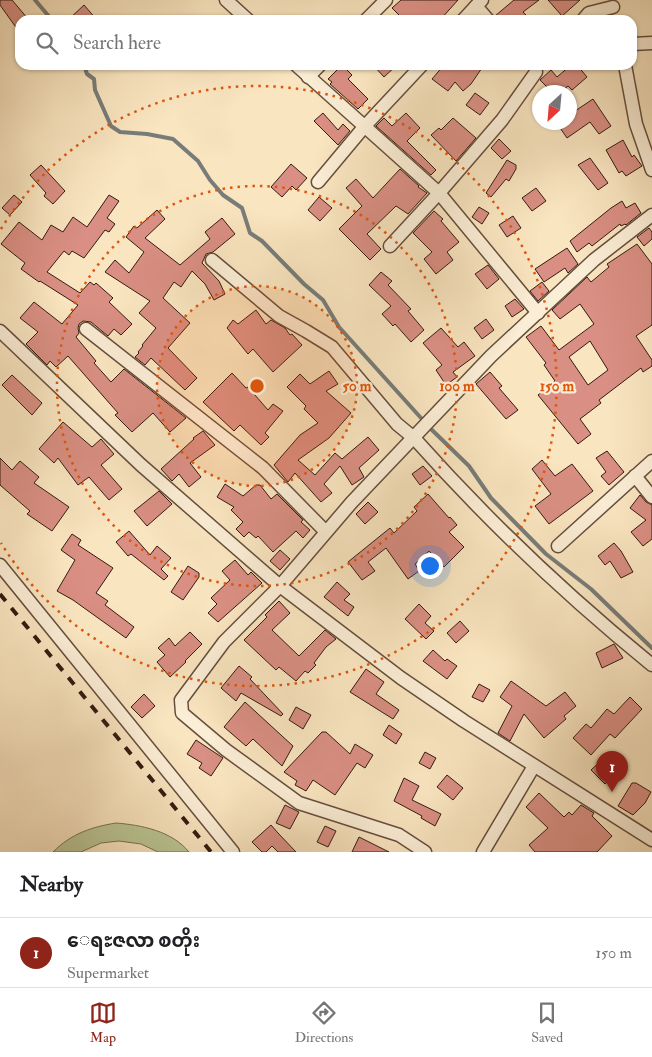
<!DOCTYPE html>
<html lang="en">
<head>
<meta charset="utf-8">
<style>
	:root { --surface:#fff; --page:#f6f6f6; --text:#202124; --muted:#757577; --line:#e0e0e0; --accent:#8f2418 }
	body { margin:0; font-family:"IM FELL Double Pica","Noto Sans Myanmar",serif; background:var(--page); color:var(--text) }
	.compass { position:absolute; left:532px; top:85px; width:45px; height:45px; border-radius:50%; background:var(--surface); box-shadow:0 1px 4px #0004; rotate:206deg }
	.you { position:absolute; left:429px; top:565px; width:18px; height:18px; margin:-12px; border:4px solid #fff; border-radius:50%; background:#1a73e8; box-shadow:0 0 0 8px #1a73e833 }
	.badge { display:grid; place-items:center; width:32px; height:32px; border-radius:50%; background:var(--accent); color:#fff; font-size:16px; font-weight:700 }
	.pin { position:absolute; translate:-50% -41px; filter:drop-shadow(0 1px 2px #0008) }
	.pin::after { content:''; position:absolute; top:26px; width:18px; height:15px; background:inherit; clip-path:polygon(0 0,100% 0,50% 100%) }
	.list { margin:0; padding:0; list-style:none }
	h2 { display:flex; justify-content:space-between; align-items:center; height:65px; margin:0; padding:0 20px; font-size:21px }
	h2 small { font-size:16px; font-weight:400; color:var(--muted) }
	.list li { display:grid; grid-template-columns:32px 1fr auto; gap:15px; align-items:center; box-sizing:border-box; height:70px; padding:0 20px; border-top:1px solid var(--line) }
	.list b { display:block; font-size:19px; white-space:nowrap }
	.list p { margin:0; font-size:16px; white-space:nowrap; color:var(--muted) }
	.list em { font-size:16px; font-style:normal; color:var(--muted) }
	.icon { flex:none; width:28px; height:28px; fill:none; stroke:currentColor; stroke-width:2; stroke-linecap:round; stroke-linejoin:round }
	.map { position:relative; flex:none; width:652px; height:852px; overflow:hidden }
	.search { position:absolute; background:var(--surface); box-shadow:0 1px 4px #0004; left:15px; right:15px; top:15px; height:55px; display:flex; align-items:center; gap:12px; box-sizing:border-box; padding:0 18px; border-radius:15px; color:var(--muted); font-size:19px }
	.sheet { height:135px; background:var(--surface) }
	nav { display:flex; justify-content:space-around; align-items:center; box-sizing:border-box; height:70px; border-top:1px solid var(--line); background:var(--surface); font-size:14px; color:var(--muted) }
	nav a { display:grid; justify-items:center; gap:2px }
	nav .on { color:var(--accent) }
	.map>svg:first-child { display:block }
	.green { fill:#bbc594; stroke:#787052 }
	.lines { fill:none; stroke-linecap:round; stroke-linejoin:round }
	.stream { stroke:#787c79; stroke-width:4 }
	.building { fill:#d98f83; stroke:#351b11; fill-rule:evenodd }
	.street-casing { stroke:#664e3d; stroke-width:15 }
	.street { stroke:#fbeed6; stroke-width:12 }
	.rail { stroke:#351b11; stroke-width:4; stroke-dasharray:9 9; stroke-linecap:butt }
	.ring { fill:none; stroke:#df560c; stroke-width:2.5; stroke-dasharray:2.5 5 }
	.centre { fill:#df560c; stroke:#fbeed6; stroke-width:2.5 }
	.ring-label { font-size:15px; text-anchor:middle; font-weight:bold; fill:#df560c; stroke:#fbeed6; stroke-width:4.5; stroke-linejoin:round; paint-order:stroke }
</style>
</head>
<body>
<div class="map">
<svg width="652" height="852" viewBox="0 0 652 852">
	<rect width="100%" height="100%" fill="#f9e5c0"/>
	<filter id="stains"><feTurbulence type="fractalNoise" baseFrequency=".004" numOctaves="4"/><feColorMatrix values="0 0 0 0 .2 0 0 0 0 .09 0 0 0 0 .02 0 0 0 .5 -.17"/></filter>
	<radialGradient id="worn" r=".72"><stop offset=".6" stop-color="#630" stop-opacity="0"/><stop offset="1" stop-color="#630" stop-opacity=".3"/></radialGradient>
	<path class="green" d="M 116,823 C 141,825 172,831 189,852 L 158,852 L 141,844 L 119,841 L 101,843 L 81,852 L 53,852 C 71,834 91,827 116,823 Z"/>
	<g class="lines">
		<g class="stream">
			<path d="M 35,0 L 52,20"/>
			<path d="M 84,65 L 87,74 L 94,79 L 95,90 L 111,126 L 120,132 L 147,134 L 173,139 L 198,161 L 210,180 L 223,195 L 242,208 L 250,233 L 262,241 L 304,284 L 323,300 L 339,327 L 421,418"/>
			<path d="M 432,430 L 469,466 L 491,498 L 546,554 L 591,589 L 652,648"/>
		</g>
	</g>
	<g class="building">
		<path d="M 0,0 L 12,0 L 29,20 L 20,20 L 20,33 L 0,5 Z"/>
		<path d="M 401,0 L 458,0 L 440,20 L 404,20 L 392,8 Z"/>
		<path d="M 514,0 L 539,0 L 523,12 L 531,20 L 496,20 L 495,16 Z"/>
		<path d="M 548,0 L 580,0 L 562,16 Z"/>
		<path d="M 84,5 L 97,20 L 68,20 Z"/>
		<path d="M 342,65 L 352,75 L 348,79 L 368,99 L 358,109 L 330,84 L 332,82 L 328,79 Z"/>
		<path d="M 373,65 L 397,65 L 384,77 Z"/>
		<path d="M 444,65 L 484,65 L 471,84 L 463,91 L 455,82 L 448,91 L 432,79 Z"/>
		<path d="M 571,65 L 577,65 L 587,77 L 572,90 L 568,86 L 561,92 L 552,92 L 540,80 L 551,70 L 557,77 Z"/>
		<path d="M 475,93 L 489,103 L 480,115 L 466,105 Z"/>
		<path d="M 593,99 L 611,126 L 599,134 L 590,122 L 567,138 L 556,122 L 570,122 L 570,117 L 576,112 L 575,111 Z"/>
		<path d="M 323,113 L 338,130 L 343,124 L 350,131 L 338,145 L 314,121 Z"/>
		<path d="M 406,113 L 420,128 L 407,141 L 436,170 L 431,175 L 376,126 L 384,118 L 392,126 Z"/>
		<path d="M 453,118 L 476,138 L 456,161 L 431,135 L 439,128 L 441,130 Z"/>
		<path d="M 499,139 L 511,151 L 502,159 L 491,148 Z"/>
		<path d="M 623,140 L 632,157 L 634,155 L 642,166 L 626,176 L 622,171 L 619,173 L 606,150 Z"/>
		<path d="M 590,158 L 608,183 L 598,190 L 578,165 Z"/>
		<path d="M 507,160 L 516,165 L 516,169 L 509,181 L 506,179 L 491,197 L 486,193 Z"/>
		<path d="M 291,164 L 307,178 L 296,190 L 292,186 L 282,197 L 271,187 Z"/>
		<path d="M 41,165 L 65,191 L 53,204 L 44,196 L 46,193 L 30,175 Z"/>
		<path d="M 400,169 L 419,186 L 418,187 L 427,193 L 408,214 L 396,206 L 367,234 L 381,249 L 370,260 L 339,229 L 362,206 L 346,188 L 356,179 L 373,198 Z"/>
		<path d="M 536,188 L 546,201 L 532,211 L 522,198 Z"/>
		<path d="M 14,195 L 22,202 L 10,215 L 2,208 Z"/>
		<path d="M 109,195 L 119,201 L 107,218 L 115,224 L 109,232 L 105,230 L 84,258 L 72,251 L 69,255 L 64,251 L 47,272 L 80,293 L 90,282 L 94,285 L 96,283 L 113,298 L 109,302 L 132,324 L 121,335 L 114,329 L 108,336 L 91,322 L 83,321 L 79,324 L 78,328 L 79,333 L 76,337 L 96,361 L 94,363 L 111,382 L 124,369 L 186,418 L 170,432 L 153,413 L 132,432 L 115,415 L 118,413 L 68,356 L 56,367 L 50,361 L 47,365 L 26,344 L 38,332 L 20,318 L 34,302 L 62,324 L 78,305 L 40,281 L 39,282 L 21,269 L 25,263 L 1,244 L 19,222 L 42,240 L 51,225 L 63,232 L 73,217 L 87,227 Z"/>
		<path d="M 319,197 L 332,208 L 320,221 L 308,210 Z"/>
		<path d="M 622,201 L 626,208 L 635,203 L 641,213 L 626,225 L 625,224 L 621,226 L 620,224 L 592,246 L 589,243 L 577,252 L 570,241 L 611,208 Z"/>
		<path d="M 479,207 L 489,213 L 482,224 L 472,217 Z"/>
		<path d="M 157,210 L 165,219 L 145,238 L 180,265 L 210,239 L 205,232 L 222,218 L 235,234 L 213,252 L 206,254 L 202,263 L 219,281 L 225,294 L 214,300 L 205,284 L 192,271 L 181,287 L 174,282 L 163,298 L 190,323 L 168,348 L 197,378 L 185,390 L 151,358 L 145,365 L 135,357 L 139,353 L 138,352 L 143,346 L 142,345 L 156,328 L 139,313 L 150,301 L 105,272 L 115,260 L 129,273 L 144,252 L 126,237 L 134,226 L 137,228 Z"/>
		<path d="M 434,211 L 443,219 L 441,221 L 459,242 L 447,252 L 453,260 L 436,274 L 424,259 L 432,252 L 413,233 Z"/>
		<path d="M 513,216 L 521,228 L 507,237 L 499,225 Z"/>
		<path d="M 649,228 L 652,232 L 652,239 L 644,246 L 637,237 Z"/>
		<path d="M 637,244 L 652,264 L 652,325 L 636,336 L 652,360 L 652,366 L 643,372 L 641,368 L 599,400 L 601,403 L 580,419 L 591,434 L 578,444 L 538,395 L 555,381 L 544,365 L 546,363 L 526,337 L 541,326 L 559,350 L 594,324 L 580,304 L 560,319 L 552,310 L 587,277 L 591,282 L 609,267 L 607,264 ZM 590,341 L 608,370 L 588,385 L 569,357 Z"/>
		<path d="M 567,248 L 578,264 L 568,273 L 565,268 L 544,282 L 535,269 Z"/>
		<path d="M 488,265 L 499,279 L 487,289 L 475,274 Z"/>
		<path d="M 381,272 L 392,281 L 388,285 L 411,309 L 408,311 L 424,330 L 411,342 L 395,324 L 393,326 L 382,314 L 391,306 L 369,285 Z"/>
		<path d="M 542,282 L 549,291 L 538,301 L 530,291 Z"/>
		<path d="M 515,299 L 524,309 L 512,317 L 505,306 Z"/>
		<path d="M 256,310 L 266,324 L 271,320 L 285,328 L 290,335 L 292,334 L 302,345 L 273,372 L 253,349 L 248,354 L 227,328 L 233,320 L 238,324 Z"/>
		<path d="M 486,319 L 494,330 L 482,339 L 474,328 Z"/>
		<path d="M 441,328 L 458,347 L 464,342 L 475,356 L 453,372 L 457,377 L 446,385 L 436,370 L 442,365 L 423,343 Z"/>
		<path d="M 329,371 L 338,384 L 326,391 L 351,413 L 329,438 L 298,460 L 315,475 L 335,453 L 342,459 L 368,437 L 379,450 L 359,468 L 364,477 L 352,485 L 340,466 L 324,484 L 332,493 L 321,502 L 295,473 L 288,482 L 274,465 L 300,435 L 318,423 L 304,409 L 306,406 L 287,387 L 300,374 L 310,384 Z"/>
		<path d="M 490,372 L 502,386 L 499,388 L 518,410 L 506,419 L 476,384 Z"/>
		<path d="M 232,373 L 246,388 L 248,387 L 268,410 L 273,404 L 283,411 L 265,433 L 269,437 L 261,445 L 240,425 L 234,431 L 203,402 Z"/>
		<path d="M 12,375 L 42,403 L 32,415 L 2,385 Z"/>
		<path d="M 63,422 L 92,447 L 101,439 L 114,454 L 101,465 L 122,489 L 109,500 L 89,477 L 78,485 L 58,458 L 54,463 L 39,449 Z"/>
		<path d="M 203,431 L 215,445 L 190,463 L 201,477 L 189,487 L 179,474 L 172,481 L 161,469 L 194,439 L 193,438 Z"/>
		<path d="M 607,451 L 624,472 L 609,485 L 601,476 L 606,472 L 596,458 Z"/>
		<path d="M 0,458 L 12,470 L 20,461 L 39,477 L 34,483 L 69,507 L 52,531 L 27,514 L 30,511 L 0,485 Z"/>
		<path d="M 542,460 L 555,476 L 572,464 L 593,491 L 549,524 L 535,506 L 551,494 L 532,469 Z"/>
		<path d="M 423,466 L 432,476 L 420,485 L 412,474 Z"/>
		<path d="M 225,484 L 243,496 L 256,485 L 260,485 L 271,499 L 277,494 L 303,520 L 301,522 L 310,530 L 303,538 L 296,531 L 273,552 L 258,536 L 256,538 L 249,532 L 244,537 L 236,529 L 243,522 L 231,510 L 234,507 L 217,497 Z"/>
		<path d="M 159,491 L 172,504 L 147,526 L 134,511 Z"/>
		<path d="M 428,494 L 449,518 L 450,517 L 457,525 L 449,532 L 464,547 L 444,567 L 429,551 L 415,564 L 419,571 L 408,579 L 386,548 L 368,562 L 375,571 L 362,580 L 348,562 L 390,528 L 394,533 L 417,511 L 414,507 Z"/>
		<path d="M 640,495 L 646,502 L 652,505 L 652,539 L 643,546 L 631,532 L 646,520 L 630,508 Z"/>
		<path d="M 368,502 L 378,512 L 365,524 L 356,514 Z"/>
		<path d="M 129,531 L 150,555 L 157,546 L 171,558 L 161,569 L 168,576 L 164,580 L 131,554 L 128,556 L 116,542 Z"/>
		<path d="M 72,534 L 81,540 L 78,545 L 113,568 L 96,593 L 108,601 L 105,605 L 134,627 L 126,638 L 73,600 L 57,591 L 75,560 L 61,550 Z"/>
		<path d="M 614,543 L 621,551 L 633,572 L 621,578 L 610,561 L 605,565 L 598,556 Z"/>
		<path d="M 280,550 L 290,559 L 280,570 L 270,561 Z"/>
		<path d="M 235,560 L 248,575 L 251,572 L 262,583 L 218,622 L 208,613 L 217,604 L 211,598 L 230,580 L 222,571 Z"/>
		<path d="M 188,566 L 199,573 L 199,577 L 183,600 L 171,592 Z"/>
		<path d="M 337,582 L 350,594 L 344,600 L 354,607 L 348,616 L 324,597 Z"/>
		<path d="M 279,601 L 290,613 L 272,630 L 299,656 L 325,630 L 336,639 L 326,647 L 314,663 L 316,665 L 308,673 L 305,671 L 296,681 L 279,667 L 276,670 L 244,640 L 267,617 L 265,615 Z"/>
		<path d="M 419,604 L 431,616 L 425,623 L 434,631 L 426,639 L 405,619 Z"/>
		<path d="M 460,621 L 469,631 L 456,643 L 447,633 Z"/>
		<path d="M 190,632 L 202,644 L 185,661 L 186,662 L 170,677 L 157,662 L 165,655 L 158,648 L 169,638 L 175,646 Z"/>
		<path d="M 614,644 L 623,658 L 602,668 L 596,653 Z"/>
		<path d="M 433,650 L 445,661 L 447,659 L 457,666 L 447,679 L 423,661 Z"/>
		<path d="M 239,666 L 252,677 L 250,679 L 283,714 L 281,716 L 241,693 L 236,701 L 221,688 Z"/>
		<path d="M 366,669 L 384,682 L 376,694 L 399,710 L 393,719 L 350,692 Z"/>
		<path d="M 511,681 L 546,706 L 565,692 L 576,706 L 564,716 L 566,719 L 544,738 L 524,714 L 510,741 L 498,733 L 512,706 L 500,697 Z"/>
		<path d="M 479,684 L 490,690 L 483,702 L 472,697 Z"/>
		<path d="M 144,694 L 155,706 L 142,718 L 131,707 Z"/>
		<path d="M 630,697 L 642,709 L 615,738 L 610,734 L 591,755 L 573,738 L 586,724 L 591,728 L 607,709 L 614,714 Z"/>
		<path d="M 245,702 L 293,746 L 282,766 L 253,739 L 246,746 L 224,727 Z"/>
		<path d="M 296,707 L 311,715 L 303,729 L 289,720 Z"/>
		<path d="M 389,725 L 402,734 L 396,744 L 383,735 Z"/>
		<path d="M 322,732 L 326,732 L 350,754 L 355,744 L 373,755 L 365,768 L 357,763 L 335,795 L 313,780 L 306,791 L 295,785 L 297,781 L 284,772 Z"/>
		<path d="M 196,740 L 223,758 L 211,776 L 199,768 L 202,763 L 187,754 Z"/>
		<path d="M 425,752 L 436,758 L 430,769 L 419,763 Z"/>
		<path d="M 603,759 L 616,773 L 605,784 L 591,770 Z"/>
		<path d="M 447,775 L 463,788 L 453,800 L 437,787 Z"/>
		<path d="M 404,778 L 419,786 L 412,800 L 441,814 L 435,826 L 421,818 L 422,816 L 394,801 Z"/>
		<path d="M 632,783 L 636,783 L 651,792 L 645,803 L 633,815 L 618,806 Z"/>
		<path d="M 539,793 L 564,817 L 569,812 L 572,815 L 581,805 L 594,813 L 592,816 L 612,836 L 597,852 L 535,852 L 529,845 L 548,828 L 526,807 Z"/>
		<path d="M 285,805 L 299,812 L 290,829 L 276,823 Z"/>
		<path d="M 271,825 L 278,833 L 296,852 L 278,852 L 272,846 L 266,852 L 262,852 L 252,842 Z"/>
		<path d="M 325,826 L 336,831 L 328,847 L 317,842 Z"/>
		<path d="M 359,837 L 389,852 L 352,852 Z"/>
	</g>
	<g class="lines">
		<g class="street-casing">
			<g id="street">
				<path d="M 226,0 L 248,20"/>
				<path d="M 482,0 L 476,6 L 488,20"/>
				<path d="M 366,20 L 386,0"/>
				<path d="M 463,20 L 476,6"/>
				<path d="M 583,20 L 589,13 L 613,7"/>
				<path d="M 632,44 L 652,43"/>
				<path d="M 296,65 L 439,193 L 538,313"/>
				<path d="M 625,65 L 636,124 L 652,170"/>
				<path d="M 308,77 L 320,65"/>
				<path d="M 318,182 L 364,127 L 422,65"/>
				<path d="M 390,246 L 439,193 L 502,120 L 536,72"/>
				<path d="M 212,260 L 279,316 L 306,331 L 332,347 L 397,424 L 414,438 C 487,520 567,596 652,665"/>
				<path d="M 86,329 L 263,468 L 326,532"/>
				<path d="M 0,331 L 141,465 L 280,586 L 401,678 L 464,721 L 652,840"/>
				<path d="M 635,476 L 652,497"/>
				<path d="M 558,546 L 652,461"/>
				<path d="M 0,565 L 233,852"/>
				<path d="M 425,852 L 399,835 L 299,803 L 226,750 L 182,713 L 181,700 L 224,642 L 280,586 L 352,502 L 491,356 L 594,260 L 652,215"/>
				<path d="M 483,852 L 534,766"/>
			</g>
		</g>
		<use href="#street" class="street"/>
		<path class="rail" d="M 0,594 L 211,852"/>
	</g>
	<circle cx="257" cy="386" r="100" fill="#df560c" fill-opacity=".12"/>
	<g class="ring">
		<circle cx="257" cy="386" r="100"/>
		<circle cx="257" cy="386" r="200"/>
		<path d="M1 229A300 300 0 1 1 1 543"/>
	</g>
	<circle cx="257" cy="386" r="8" class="centre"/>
	<g class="ring-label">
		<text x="357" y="391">50 m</text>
		<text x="457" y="391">100 m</text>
		<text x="557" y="391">150 m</text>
	</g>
	<rect width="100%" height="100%" filter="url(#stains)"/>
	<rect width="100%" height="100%" fill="url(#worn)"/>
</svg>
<svg class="compass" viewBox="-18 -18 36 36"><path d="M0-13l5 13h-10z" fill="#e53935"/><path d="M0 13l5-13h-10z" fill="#757577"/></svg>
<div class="you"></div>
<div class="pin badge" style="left:612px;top:792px">1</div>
<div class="search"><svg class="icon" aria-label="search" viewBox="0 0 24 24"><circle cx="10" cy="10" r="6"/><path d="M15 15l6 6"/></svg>Search here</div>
</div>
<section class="sheet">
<h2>Nearby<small></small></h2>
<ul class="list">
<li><span class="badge">1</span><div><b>ေရႊဇလာ စတိုး</b><p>Supermarket</p></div><em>150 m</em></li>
</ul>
</section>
<nav>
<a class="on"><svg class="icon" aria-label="map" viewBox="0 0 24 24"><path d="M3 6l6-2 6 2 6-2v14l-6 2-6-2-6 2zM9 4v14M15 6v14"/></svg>Map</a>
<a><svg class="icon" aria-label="directions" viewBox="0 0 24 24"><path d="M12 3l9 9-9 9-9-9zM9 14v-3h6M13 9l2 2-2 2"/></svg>Directions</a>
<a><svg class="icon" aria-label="saved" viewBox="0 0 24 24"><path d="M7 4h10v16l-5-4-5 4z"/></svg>Saved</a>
</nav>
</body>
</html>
